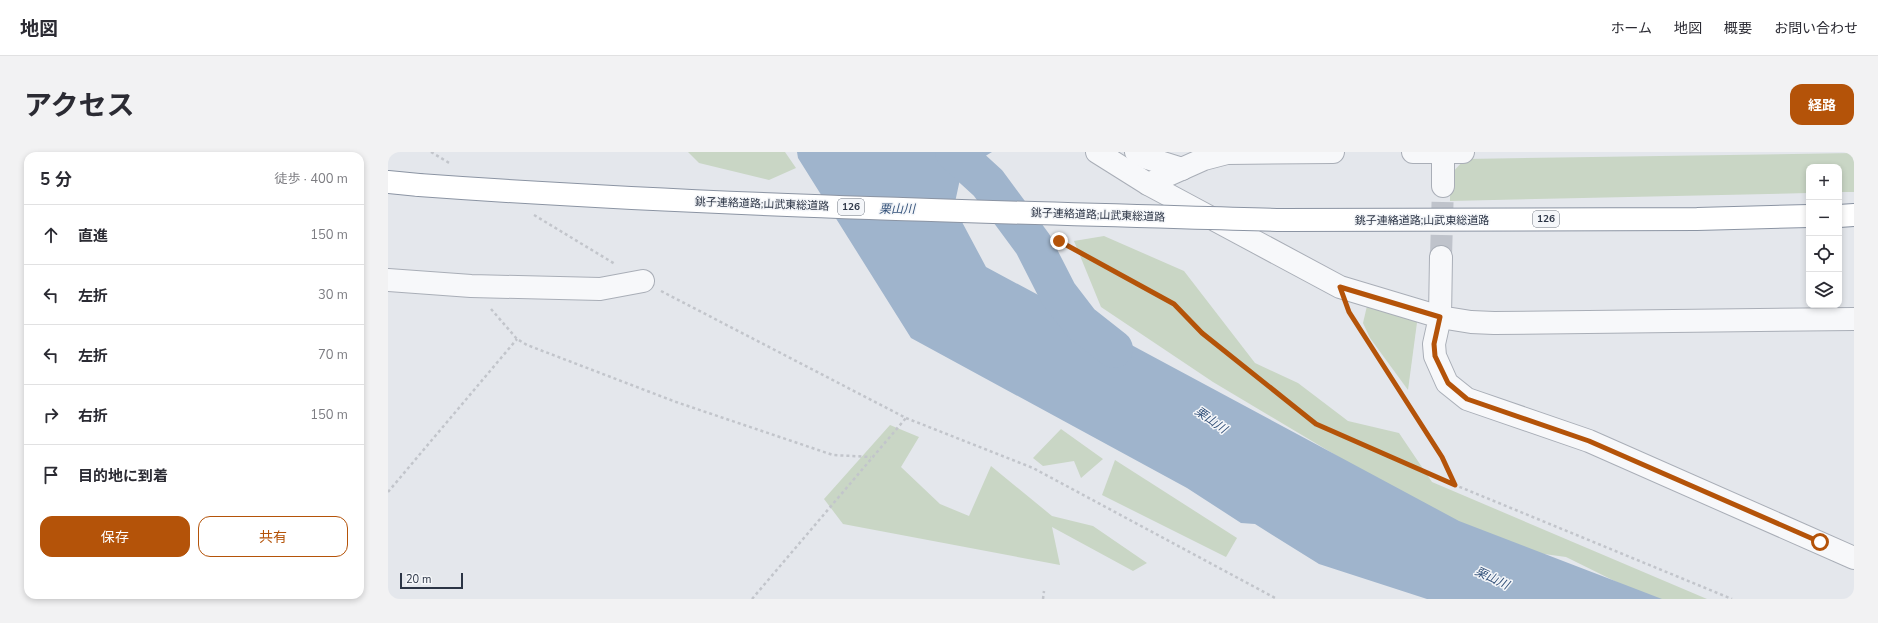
<!DOCTYPE html>
<html lang="ja">
<head>
<meta charset="utf-8">
<style>
	:root { --surface:#fff; --page:#f2f2f3; --text:#2b2b33; --muted:#7c7c81; --line:#e1e1e2; --accent:#b45309 }
	body { margin:0; font-family:"Nunito Sans","Noto Sans JP",sans-serif; background:var(--page); color:var(--text) }
	.controls { position:absolute; right:12px; top:12px; display:grid; overflow:hidden; border-radius:8px; box-shadow:0 2px 6px #0003 }
	.controls button { width:36px; height:36px; display:grid; place-items:center; padding:0; border:0; border-bottom:1px solid var(--line); background:var(--surface); color:var(--text); font:20px sans-serif }
	.scale { position:absolute; left:12px; bottom:10px; width:63px; box-sizing:border-box; padding-left:4px; border:2px solid #2b3445; border-top:0; font-size:11px; line-height:14px; white-space:nowrap; color:#2b3445; -webkit-text-stroke:3px #f4f6f9; paint-order:stroke }
	.stop { position:absolute; width:12px; height:12px; margin:-9px; border:3px solid #b45309; border-radius:50%; background:#fff }
	.stop.end { background:#b45309; border-color:#fff; box-shadow:0 1px 4px #0008 }
	.list { margin:0; padding:0; list-style:none }
	h2 { display:flex; justify-content:space-between; align-items:center; height:52px; margin:0; padding:0 16px; font-size:17px }
	h2 small { font-size:13px; font-weight:400; color:var(--muted) }
	.list li { display:grid; grid-template-columns:26px 1fr auto; gap:12px; align-items:center; box-sizing:border-box; height:60px; padding:0 16px; border-top:1px solid var(--line) }
	.list b { display:block; font-size:15px; white-space:nowrap }
	.list em { font-size:13px; font-style:normal; color:var(--muted) }
	.actions { display:flex; gap:8px; padding:12px 16px }
	.actions a { flex:1; padding:9px 0; border:1px solid var(--accent); border-radius:12px; text-align:center; font-size:14px; color:var(--accent) }
	.actions .main { background:var(--accent); color:#fff }
	.icon { flex:none; width:22px; height:22px; fill:none; stroke:currentColor; stroke-width:2; stroke-linecap:round; stroke-linejoin:round }
	.map { position:relative; flex:none; width:1466px; height:447px; overflow:hidden; border-radius:12px }
	header { display:flex; align-items:center; gap:24px; box-sizing:border-box; height:56px; padding:0 20px; background:var(--surface); border-bottom:1px solid var(--line) }
	header strong { font-size:19px }
	nav { display:flex; gap:22px; margin-inline-start:auto; font-size:14px }
	.intro { display:flex; align-items:center; justify-content:space-between; box-sizing:border-box; height:96px; padding:0 24px }
	h1 { margin:0; font-size:28px }
	.button { padding:10px 18px; border-radius:12px; background:var(--accent); color:#fff; font-size:14px; font-weight:700 }
	main { display:flex; gap:24px; padding:0 24px }
	aside { flex:1; background:var(--surface); border-radius:12px; box-shadow:0 2px 6px #0003 }
	.map>svg:first-child { display:block }
	.green { fill:#c9d6c5 }
	.water { fill:#9fb4cc }
	.lines { fill:none; stroke-linecap:round; stroke-linejoin:round }
	.river { stroke:#9fb4cc; stroke-width:38 }
	.minor-tunnel { stroke:#bfc3cb; stroke-width:22; stroke-dasharray:22 11; stroke-linecap:butt }
	.minor-casing { stroke:#a9aeb7; stroke-width:24 }
	.highway-casing { stroke:#8b94a3; stroke-width:24 }
	.path { stroke:#c2c5cb; stroke-width:2.5; stroke-dasharray:3 3; stroke-linecap:butt }
	.minor { stroke:#f7f8fa; stroke-width:22 }
	.highway { stroke:#fff; stroke-width:22 }
	.highway-bridge-casing { stroke:#8b94a3; stroke-width:24; stroke-linecap:butt }
	.highway-bridge { stroke:#fff; stroke-width:22 }
	.route { stroke:#b45309; stroke-width:5 }
	.labels { text-anchor:middle; dominant-baseline:central; stroke-width:3; stroke-linejoin:round; paint-order:stroke }
	.shield { fill:#f4f6f9; stroke:#676e7b; stroke-width:1 }
	.shield-label { font-size:10px; font-weight:bold; fill:#2b3445 }
	.street-label { font-size:11px; fill:#2b3445; stroke:#f4f6f9 }
	.water-label { font-size:12px; font-style:italic; fill:#34527a; stroke:#f4f6f9 }
</style>
</head>
<body>
<header>
<strong>地図</strong>
<nav><a>ホーム</a><a>地図</a><a>概要</a><a>お問い合わせ</a></nav>
</header>
<div class="intro"><h1>アクセス</h1><a class="button">経路</a></div>
<main>
<aside>
<h2>5 分<small>徒歩 · 400 m</small></h2>
<ul class="list">
<li><svg class="icon" aria-label="ahead" viewBox="0 0 24 24"><path d="M12 20V5M6 11l6-6 6 6"/></svg><div><b>直進</b></div><em>150 m</em></li>
<li><svg class="icon" aria-label="left" viewBox="0 0 24 24"><path d="M17 20v-9H6M10 6l-5 5 5 5"/></svg><div><b>左折</b></div><em>30 m</em></li>
<li><svg class="icon" aria-label="left" viewBox="0 0 24 24"><path d="M17 20v-9H6M10 6l-5 5 5 5"/></svg><div><b>左折</b></div><em>70 m</em></li>
<li><svg class="icon" aria-label="right" viewBox="0 0 24 24"><path d="M7 20v-9h11M14 6l5 5-5 5"/></svg><div><b>右折</b></div><em>150 m</em></li>
<li><svg class="icon" aria-label="arrive" viewBox="0 0 24 24"><path d="M6 21V4h12l-3 4 3 4H6"/></svg><div><b>目的地に到着</b></div></li>
</ul>
<div class="actions"><a class="main">保存</a><a>共有</a></div>
</aside>
<div class="map">
<svg width="1466" height="447" viewBox="0 0 1466 447">
	<rect width="100%" height="100%" fill="#e4e7ec"/>
	<g class="green">
		<path d="M 300,0 L 397,0 L 408,16 L 381,28 L 311,11 Z"/>
		<path d="M 1466,1 L 1466,40 L 1451,40 L 1451,15 L 1421,15 L 1421,41 L 1062,49 L 1062,23 L 1077,7 Z"/>
		<path d="M 716,84 L 796,119 L 867,211 L 910,231 L 960,269 L 1011,281 L 1044,330 L 1319,447 L 1263,447 L 1178,405 L 1119,397 L 1033,354 L 825,230 L 713,155 L 686,89 Z"/>
		<path d="M 979,154 L 1030,163 L 1020,238 L 982,186 L 975,171 Z"/>
		<path d="M 502,273 L 531,285 L 513,315 L 552,352 L 581,364 L 603,314 L 664,364 L 705,374 L 759,411 L 745,419 L 664,375 L 672,413 L 455,372 L 436,347 Z"/>
		<path d="M 673,277 L 715,307 L 693,326 L 686,309 L 655,314 L 645,306 Z"/>
		<path d="M 727,308 L 849,386 L 838,405 L 714,343 Z"/>
	</g>
	<path class="water" d="M 409,0 L 604,0 L 574,18 L 566,55 L 598,115 L 1071,369 L 1274,447 L 1039,447 L 931,412 L 867,372 L 853,371 L 799,336 L 523,186 L 410,6 Z"/>
	<g class="lines">
		<path class="river" d="M 566,0 L 600,31 L 645,92 L 670,141 L 693,171 L 726,197"/>
		<path class="minor-tunnel" d="M 1053,105 L 1055,34"/>
		<g class="minor-casing">
			<g id="minor">
				<path d="M 709,0 L 760,32 L 952,135 L 1052,165 L 1046,192 L 1047,204 L 1059,231 L 1079,247 L 1201,289 L 1466,406"/>
				<path d="M 748,0 L 759,6 L 794,17"/>
				<path d="M 1025,0 L 1075,0"/>
				<path d="M 760,32 L 816,7 L 839,1 L 945,0"/>
				<path d="M 1055,34 L 1055,1"/>
				<path d="M 1053,105 L 1052,165 L 1083,170 L 1106,171 L 1466,167"/>
				<path d="M 0,128 L 83,134 L 212,137 L 255,129"/>
			</g>
		</g>
		<g class="highway-casing">
			<g id="highway">
				<path d="M 0,30 L 31,33"/>
				<path d="M 1451,64 L 1466,63"/>
				<path d="M 895,68 L 1309,67 L 1421,64"/>
			</g>
		</g>
		<g class="path">
			<path d="M 43,0 L 63,12"/>
			<path d="M 146,63 L 227,112"/>
			<path d="M 671,89 L 787,152 L 814,181 L 928,272 L 1067,333 L 1344,447"/>
			<path d="M 273,139 L 518,266 L 645,316 L 889,447"/>
			<path d="M 103,157 L 129,187 L 139,193 L 288,250 L 445,303 L 483,305"/>
			<path d="M 961,160 L 1054,305 L 1067,333"/>
			<path d="M 0,340 L 129,187"/>
			<path d="M 364,447 L 518,266"/>
			<path d="M 655,447 L 656,439"/>
		</g>
		<use href="#minor" class="minor"/>
		<use href="#highway" class="highway"/>
		<g class="highway-bridge-casing">
			<path id="highway-bridge" d="M 31,33 C 319,54 607,60 895,68"/>
		</g>
		<use href="#highway-bridge" class="highway-bridge"/>
	</g>
	<g class="lines">
		<path class="route" d="M 671,89 L 786,152 L 814,181 L 928,272 L 1067,333 L 1054,305 L 961,160 L 952,135 L 1052,165 L 1046,192 L 1047,204 L 1060,231 L 1079,247 L 1201,289 L 1432,390"/>
	</g>
	<g class="labels">
		<g class="shield">
			<rect x="450" y="47" width="26" height="16" rx="3"/>
			<rect x="1145" y="59" width="26" height="16" rx="3"/>
		</g>
		<g class="shield-label">
			<text x="463" y="55">126</text>
			<text x="1158" y="67">126</text>
		</g>
		<g class="street-label">
			<text transform="translate(374 52) rotate(2)">銚子連絡道路;山武東総道路</text>
			<text transform="translate(710 63) rotate(2)">銚子連絡道路;山武東総道路</text>
			<text x="1034" y="68">銚子連絡道路;山武東総道路</text>
		</g>
		<g class="water-label">
			<text x="509" y="57">栗山川</text>
			<text transform="translate(823 268) rotate(35)">栗山川</text>
			<text transform="translate(1104 426) rotate(25)">栗山川</text>
		</g>
	</g>
</svg>
<div class="controls">
<button>+</button>
<button>−</button>
<button><svg class="icon" aria-label="locate" viewBox="0 0 24 24"><circle cx="12" cy="12" r="6"/><path d="M12 2v4M12 18v4M2 12h4M18 12h4"/></svg></button>
<button><svg class="icon" aria-label="layers" viewBox="0 0 24 24"><path d="M12 4l9 5-9 5-9-5zM3 14l9 5 9-5"/></svg></button>
</div>
<div class="scale">20 m</div>
<div class="stop" style="left:1432px;top:390px"></div>
<div class="stop end" style="left:671px;top:89px"></div>
</div>
</main>
</body>
</html>
